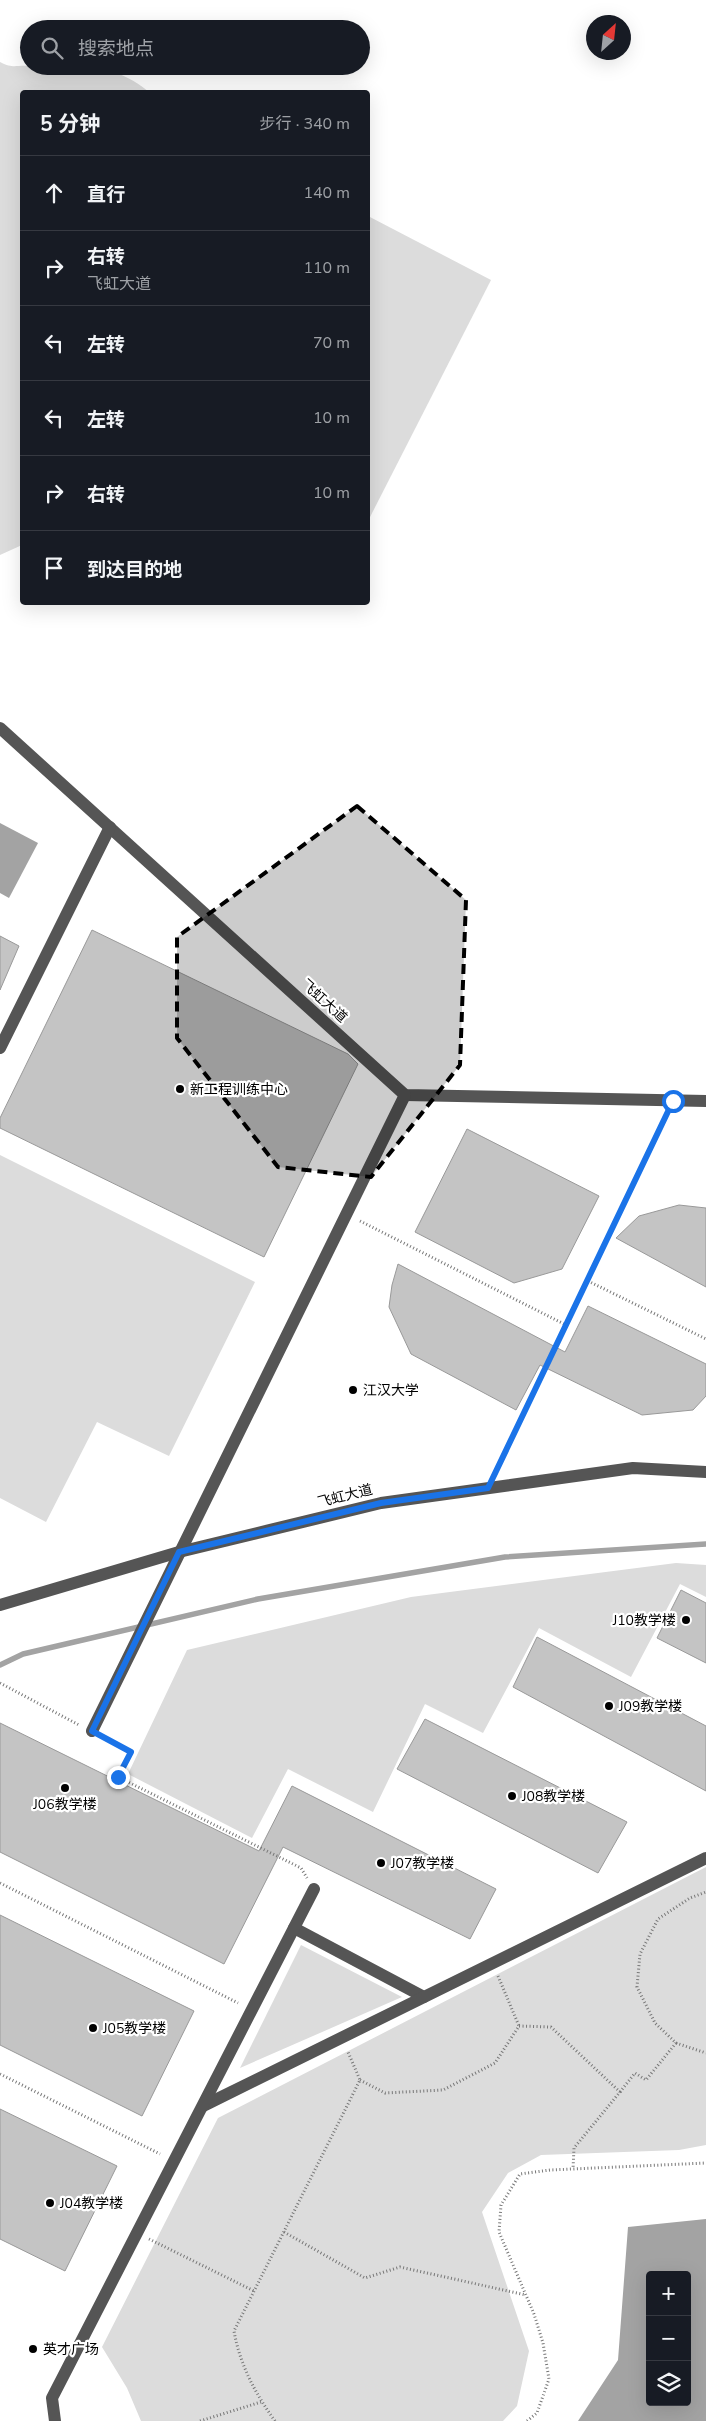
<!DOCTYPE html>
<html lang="zh">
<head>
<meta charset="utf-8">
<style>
	:root { --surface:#171b24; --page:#20242c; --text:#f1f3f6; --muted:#9ea1a6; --line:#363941 }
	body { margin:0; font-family:"Nunito Sans","Noto Sans SC",sans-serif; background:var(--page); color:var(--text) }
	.controls { position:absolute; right:15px; bottom:15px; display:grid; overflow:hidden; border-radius:5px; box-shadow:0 5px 20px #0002 }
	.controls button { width:45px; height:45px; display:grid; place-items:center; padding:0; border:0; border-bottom:1px solid var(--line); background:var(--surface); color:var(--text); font:25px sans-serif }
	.compass { position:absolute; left:586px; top:15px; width:45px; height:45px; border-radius:50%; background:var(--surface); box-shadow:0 5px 20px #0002; rotate:27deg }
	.stop { position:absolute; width:15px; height:15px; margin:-11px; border:4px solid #1a73e8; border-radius:50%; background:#fff }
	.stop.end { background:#1a73e8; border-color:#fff; box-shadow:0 1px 5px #0008 }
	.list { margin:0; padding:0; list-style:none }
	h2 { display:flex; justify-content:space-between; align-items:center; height:65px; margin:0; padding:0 20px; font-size:21px }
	h2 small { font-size:16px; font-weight:400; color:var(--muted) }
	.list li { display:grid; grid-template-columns:32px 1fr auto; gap:15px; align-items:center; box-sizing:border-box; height:75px; padding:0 20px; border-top:1px solid var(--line) }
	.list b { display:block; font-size:19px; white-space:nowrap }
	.list p { margin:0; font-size:16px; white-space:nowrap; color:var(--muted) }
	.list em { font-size:16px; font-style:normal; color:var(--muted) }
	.icon { flex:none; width:28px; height:28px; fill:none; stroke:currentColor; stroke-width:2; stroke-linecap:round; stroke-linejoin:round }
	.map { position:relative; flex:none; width:706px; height:2421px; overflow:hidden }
	.search { position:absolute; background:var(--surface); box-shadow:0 5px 20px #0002; left:20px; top:20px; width:350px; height:55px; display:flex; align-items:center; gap:12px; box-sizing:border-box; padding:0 18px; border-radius:28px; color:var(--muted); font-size:19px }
	.panel { position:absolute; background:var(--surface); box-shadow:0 5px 20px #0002; left:20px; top:90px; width:350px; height:515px; border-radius:5px }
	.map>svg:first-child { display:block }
	.green { fill:#dcdcdc }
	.water { fill:#a3a3a3; fill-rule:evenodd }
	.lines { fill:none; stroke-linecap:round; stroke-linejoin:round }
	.stream { stroke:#a3a3a3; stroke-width:5.5 }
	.building { fill:#c4c4c4; stroke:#999 }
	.path { stroke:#777; stroke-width:3; stroke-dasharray:1 2.5; stroke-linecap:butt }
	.minor { stroke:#555; stroke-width:12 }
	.route { stroke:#1a73e8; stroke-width:6 }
	.marked { fill:#000; fill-opacity:0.2; stroke:#000; stroke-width:4; stroke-dasharray:10 6; stroke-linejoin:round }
	.poi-dot { fill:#000; stroke:#fff; stroke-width:2 }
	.labels { text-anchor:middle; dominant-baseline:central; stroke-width:4.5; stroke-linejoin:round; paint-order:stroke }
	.street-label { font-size:14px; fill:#000; stroke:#fff }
	.poi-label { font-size:14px; fill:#000; stroke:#fff; text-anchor:start }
</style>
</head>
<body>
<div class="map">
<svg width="706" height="2421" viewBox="0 0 706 2421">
	<rect width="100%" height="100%" fill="#fff"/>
	<g class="green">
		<path d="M 0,62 C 14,69 15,65 29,66 C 75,68 109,59 149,92 L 22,92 L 22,545 L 0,555 Z"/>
		<path d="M 368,216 L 491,280 L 368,521 Z"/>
		<path d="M 0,1155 L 255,1282 L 169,1456 L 97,1422 L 46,1522 L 0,1498 Z"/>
		<path d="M 676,1563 L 706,1565 L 706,1597 L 680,1584 L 631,1677 L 539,1628 L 483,1733 L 425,1704 L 373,1812 L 288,1769 L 252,1838 L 128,1774 L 187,1650 L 411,1597 Z"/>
		<path d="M 706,1867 L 706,2145 L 679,2150 L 541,2155 L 508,2173 L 482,2212 L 529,2351 L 517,2406 L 503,2421 L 141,2421 L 127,2388 L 102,2347 L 218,2118 Z"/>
		<path d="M 301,1945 L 402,1997 L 240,2068 Z"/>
	</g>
	<g class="water">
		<path d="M 0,823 L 38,843 L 9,898 L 0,893 Z"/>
		<path d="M 706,2219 L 706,2421 L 578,2421 L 618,2360 L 628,2227 ZM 650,2275 L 687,2275 L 687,2402 L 650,2402 Z"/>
	</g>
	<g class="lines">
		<path class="stream" d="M 0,1665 L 23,1654 L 258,1599 L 505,1557 L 706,1544"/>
	</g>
	<g class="building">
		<path d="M 92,930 L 348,1054 L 358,1064 L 264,1257 L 0,1128 L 0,1118 Z"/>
		<path d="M 0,936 L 19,946 L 0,990 Z"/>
		<path d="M 467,1129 L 599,1196 L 562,1269 L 514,1283 L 415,1232 Z"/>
		<path d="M 679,1205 L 706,1208 L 706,1287 L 616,1238 L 639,1216 Z"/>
		<path d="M 398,1264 L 565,1352 L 588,1306 L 706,1364 L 706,1396 L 693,1410 L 642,1415 L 540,1365 L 516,1410 L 411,1354 L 389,1307 L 392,1285 Z"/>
		<path d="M 681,1590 L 706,1603 L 706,1663 L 657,1638 Z"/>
		<path d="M 537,1637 L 706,1726 L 706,1791 L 513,1687 Z"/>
		<path d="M 425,1719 L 627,1822 L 598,1873 L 397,1769 Z"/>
		<path d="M 0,1723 L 259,1851 L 292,1786 L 496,1889 L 470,1939 L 283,1847 L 224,1964 L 0,1852 Z"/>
		<path d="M 0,1915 L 194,2011 L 142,2116 L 0,2045 Z"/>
		<path d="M 0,2109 L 117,2166 L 65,2271 L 0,2239 Z"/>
	</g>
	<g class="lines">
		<g class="path">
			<path d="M 360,1221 L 566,1325 L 496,1472"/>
			<path d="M 588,1281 L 706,1339"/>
			<path d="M 566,1325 L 666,1116"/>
			<path d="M 0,1683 L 79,1725"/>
			<path d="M 105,1738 L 131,1752 L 118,1777 L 301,1868 L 307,1878"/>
			<path d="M 0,1883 L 238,2003"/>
			<path d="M 498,1976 L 519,2026"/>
			<path d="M 676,2043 L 706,2053"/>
			<path d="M 0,2074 L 160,2154"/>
			<path d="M 360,2080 L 385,2093 L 443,2090 L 495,2063 L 519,2026 L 551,2027 L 620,2092 L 574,2148 L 573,2169"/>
			<path d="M 620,2092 L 635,2073 L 646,2080 L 676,2043 L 655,2023 L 637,1987 L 640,1954 L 658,1919 L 690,1898 L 706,1892"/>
			<path d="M 284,2232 L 365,2278 L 400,2267 L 526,2295"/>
			<path d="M 149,2239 L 254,2291"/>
			<path d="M 200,2421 L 261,2402"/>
			<path d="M 275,2421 C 255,2393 240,2365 234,2331 L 360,2080 L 348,2052"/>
			<path d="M 527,2421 L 537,2413 L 549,2379 L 543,2343 L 534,2314 L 499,2232 L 501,2205 L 520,2174 L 550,2170 L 706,2163"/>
		</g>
		<g class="minor">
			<path d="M 0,728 L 405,1095 L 706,1101"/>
			<path d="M 0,1048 L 110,827"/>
			<path d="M 0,1605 L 179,1552 L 381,1503 L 633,1468 L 706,1472"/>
			<path d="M 92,1731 L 405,1095"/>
			<path d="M 294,1928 L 424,1997"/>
			<path d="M 203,2106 L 706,1858"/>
			<path d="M 55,2421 L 52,2398 L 314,1889"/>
		</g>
	</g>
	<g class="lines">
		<path class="route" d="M 118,1777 L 131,1752 L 92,1731 L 179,1552 L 381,1503 L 488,1488 L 673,1101"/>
	</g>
	<path class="marked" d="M 357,806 L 466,900 L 460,1065 L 371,1177 L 278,1167 L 177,1038 L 177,937 Z"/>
	<g class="poi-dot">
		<circle cx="180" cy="1089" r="5"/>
		<circle cx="353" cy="1390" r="5"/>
		<circle cx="686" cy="1620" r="5"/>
		<circle cx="609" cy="1706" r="5"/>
		<circle cx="65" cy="1788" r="5"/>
		<circle cx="512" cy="1796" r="5"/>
		<circle cx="381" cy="1863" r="5"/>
		<circle cx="93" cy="2028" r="5"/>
		<circle cx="50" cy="2203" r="5"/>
		<circle cx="33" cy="2349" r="5"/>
	</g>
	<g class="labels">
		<g class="street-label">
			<text transform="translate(324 1001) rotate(42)">飞虹大道</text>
			<text transform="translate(345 1496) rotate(-14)">飞虹大道</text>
		</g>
		<g class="poi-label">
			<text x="190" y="1089">新工程训练中心</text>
			<text x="363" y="1390">江汉大学</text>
			<text x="676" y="1620" text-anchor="end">J10教学楼</text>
			<text x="619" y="1706">J09教学楼</text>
			<text x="522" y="1796">J08教学楼</text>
			<text x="65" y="1804" text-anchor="middle">J06教学楼</text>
			<text x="391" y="1863">J07教学楼</text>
			<text x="103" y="2028">J05教学楼</text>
			<text x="60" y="2203">J04教学楼</text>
			<text x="43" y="2349">英才广场</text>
		</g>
	</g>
</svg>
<div class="controls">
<button>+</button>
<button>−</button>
<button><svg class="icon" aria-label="layers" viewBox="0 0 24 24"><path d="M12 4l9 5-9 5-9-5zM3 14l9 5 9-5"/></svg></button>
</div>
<svg class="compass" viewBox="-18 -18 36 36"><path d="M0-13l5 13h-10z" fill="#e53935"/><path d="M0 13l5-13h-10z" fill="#9ea1a6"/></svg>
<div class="stop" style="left:673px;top:1101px"></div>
<div class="stop end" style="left:118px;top:1777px"></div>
<div class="search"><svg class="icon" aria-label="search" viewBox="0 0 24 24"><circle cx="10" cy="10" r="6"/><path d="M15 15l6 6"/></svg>搜索地点</div>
<section class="panel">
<h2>5 分钟<small>步行 · 340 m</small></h2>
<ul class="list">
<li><svg class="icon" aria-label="ahead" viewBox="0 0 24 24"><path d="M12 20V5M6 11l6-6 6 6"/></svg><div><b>直行</b></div><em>140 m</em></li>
<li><svg class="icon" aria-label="right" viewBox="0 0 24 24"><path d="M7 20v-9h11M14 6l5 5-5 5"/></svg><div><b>右转</b><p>飞虹大道</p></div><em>110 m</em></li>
<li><svg class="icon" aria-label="left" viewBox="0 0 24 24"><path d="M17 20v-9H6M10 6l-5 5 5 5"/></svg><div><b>左转</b></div><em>70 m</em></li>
<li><svg class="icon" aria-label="left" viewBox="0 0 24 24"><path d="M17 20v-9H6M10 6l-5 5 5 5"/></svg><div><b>左转</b></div><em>10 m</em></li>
<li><svg class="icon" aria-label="right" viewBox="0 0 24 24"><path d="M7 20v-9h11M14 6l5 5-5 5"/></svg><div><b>右转</b></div><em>10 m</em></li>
<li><svg class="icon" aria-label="arrive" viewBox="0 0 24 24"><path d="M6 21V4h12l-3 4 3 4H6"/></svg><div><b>到达目的地</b></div></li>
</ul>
</section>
</div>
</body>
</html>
